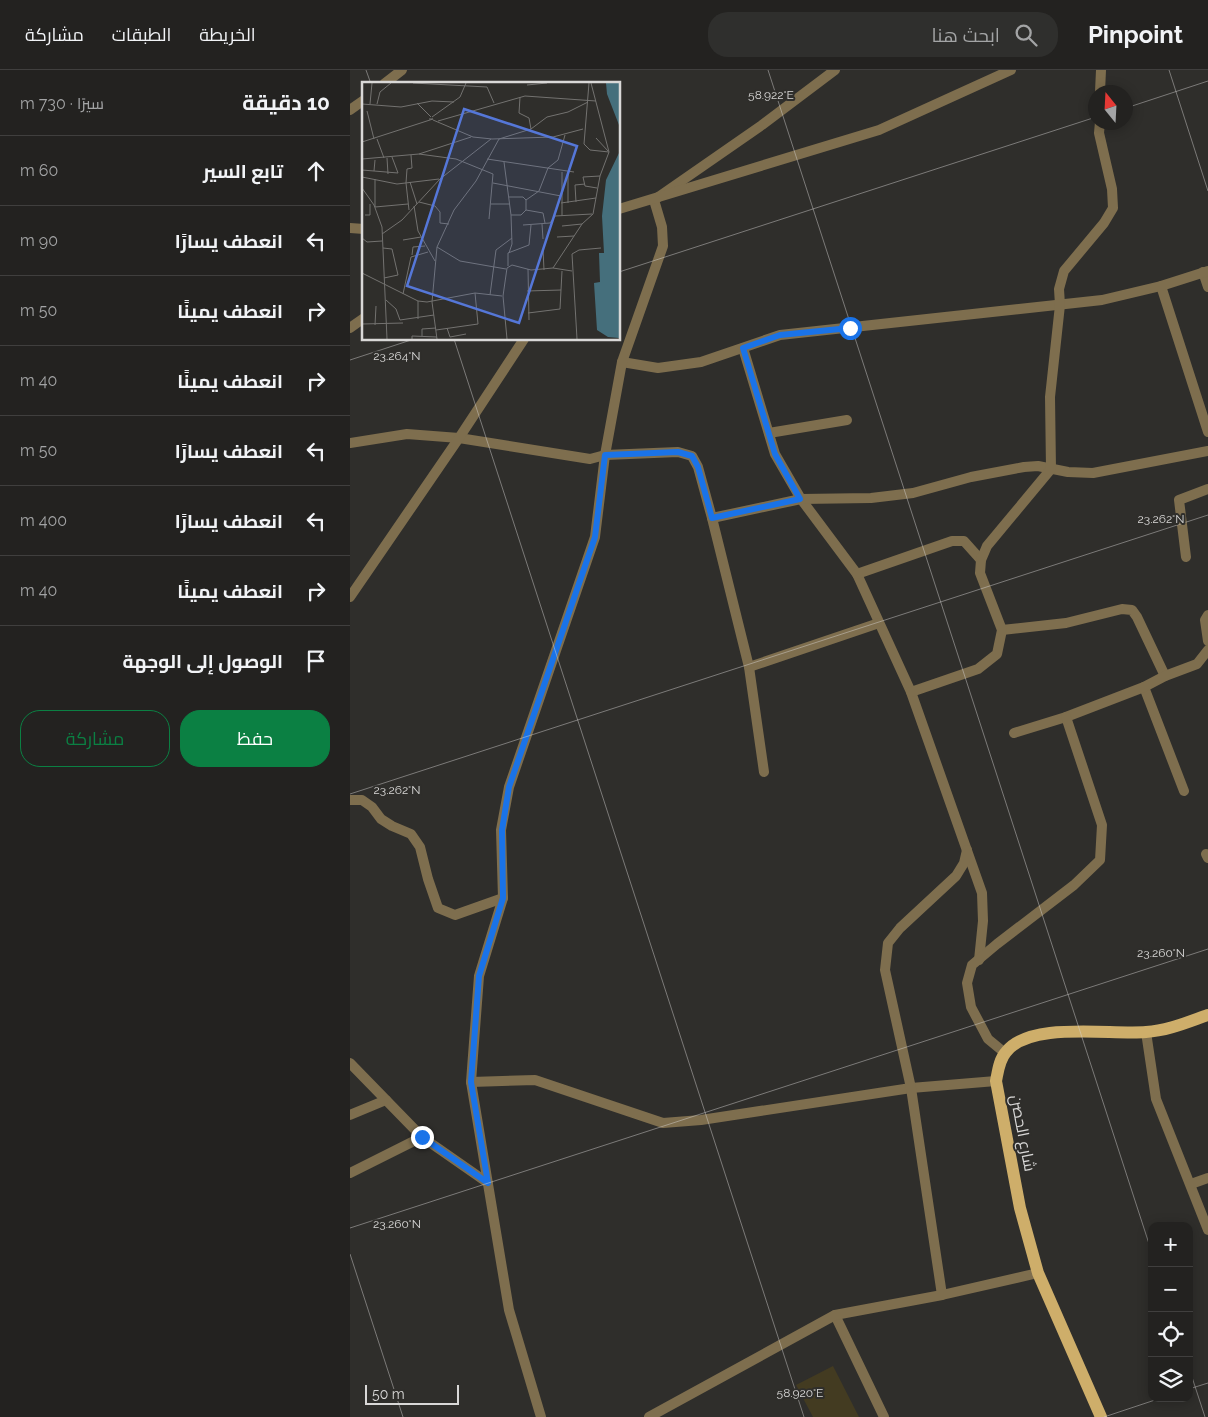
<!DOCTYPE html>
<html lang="ar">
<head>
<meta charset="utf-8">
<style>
	:root { --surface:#232220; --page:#2f2f2d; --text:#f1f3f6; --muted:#a3a4a5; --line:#403f3e; --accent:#0b8043 }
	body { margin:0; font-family:Raleway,Cairo,sans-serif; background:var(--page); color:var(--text); direction:rtl }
	.controls { position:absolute; right:15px; bottom:15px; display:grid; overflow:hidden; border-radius:10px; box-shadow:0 2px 12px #0003 }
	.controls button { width:45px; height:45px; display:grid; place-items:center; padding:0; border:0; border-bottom:1px solid var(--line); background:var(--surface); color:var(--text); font:25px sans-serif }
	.compass { position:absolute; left:738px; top:15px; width:45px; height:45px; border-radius:50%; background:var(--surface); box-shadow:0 2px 12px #0003; rotate:342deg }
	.scale { position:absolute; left:15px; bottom:12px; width:94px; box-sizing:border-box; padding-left:5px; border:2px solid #d9d8d7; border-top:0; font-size:14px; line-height:18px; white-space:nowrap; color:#d9d8d7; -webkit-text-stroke:4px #2f2e2b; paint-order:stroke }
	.stop { position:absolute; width:15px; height:15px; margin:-11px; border:4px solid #1a73e8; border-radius:50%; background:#fff }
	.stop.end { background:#1a73e8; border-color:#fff; box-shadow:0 1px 5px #0008 }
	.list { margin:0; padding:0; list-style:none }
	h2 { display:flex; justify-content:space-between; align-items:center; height:65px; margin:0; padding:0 20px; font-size:21px }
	h2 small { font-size:16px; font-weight:400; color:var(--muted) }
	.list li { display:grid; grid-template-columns:32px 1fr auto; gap:15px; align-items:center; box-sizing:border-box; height:70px; padding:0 20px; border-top:1px solid var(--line) }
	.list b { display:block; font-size:19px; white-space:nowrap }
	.list em { font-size:16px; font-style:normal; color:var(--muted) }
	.actions { display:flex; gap:10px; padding:15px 20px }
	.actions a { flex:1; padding:11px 0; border:1px solid var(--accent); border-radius:20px; text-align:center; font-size:18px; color:var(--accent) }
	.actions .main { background:var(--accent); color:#fff }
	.icon { flex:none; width:28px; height:28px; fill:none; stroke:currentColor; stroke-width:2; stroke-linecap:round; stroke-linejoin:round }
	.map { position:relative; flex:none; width:858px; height:1347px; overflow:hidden; direction:ltr }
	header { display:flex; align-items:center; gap:30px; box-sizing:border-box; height:70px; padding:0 25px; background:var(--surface); border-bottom:1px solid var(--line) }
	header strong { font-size:24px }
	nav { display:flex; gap:28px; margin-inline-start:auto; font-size:18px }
	.search { width:350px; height:45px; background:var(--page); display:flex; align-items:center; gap:12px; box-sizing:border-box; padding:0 18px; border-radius:20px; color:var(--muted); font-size:19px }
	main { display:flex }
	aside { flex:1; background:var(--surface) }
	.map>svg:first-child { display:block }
	.green { fill:#433b21 }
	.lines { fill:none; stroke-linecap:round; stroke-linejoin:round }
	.minor { stroke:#7e6e4e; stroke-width:10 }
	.tertiary { stroke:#7e6e4e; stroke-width:10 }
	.primary { stroke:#ceae6a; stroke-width:12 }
	.route { stroke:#1a73e8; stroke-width:6 }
	.ticks { fill:none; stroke:#d9d8d7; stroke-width:1; stroke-opacity:0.45 }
	.labels { text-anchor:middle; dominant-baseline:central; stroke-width:4; stroke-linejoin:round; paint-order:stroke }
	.street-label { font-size:16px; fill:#d9d8d7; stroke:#2f2e2b }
	.inset-road { fill:none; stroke:#737270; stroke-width:1 }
	.view { fill:#5577d8; fill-opacity:0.15; stroke:#5577d8; stroke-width:2.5 }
	.inset-edge { fill:none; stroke:#d9d8d7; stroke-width:2.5 }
	.ticks-label { font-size:12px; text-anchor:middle; fill:#d9d8d7; stroke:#2f2e2b; stroke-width:4; stroke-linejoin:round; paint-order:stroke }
</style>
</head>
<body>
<header>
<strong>Pinpoint</strong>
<div class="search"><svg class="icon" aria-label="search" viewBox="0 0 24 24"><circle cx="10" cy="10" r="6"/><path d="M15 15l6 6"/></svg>ابحث هنا</div>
<nav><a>الخريطة</a><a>الطبقات</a><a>مشاركة</a></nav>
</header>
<main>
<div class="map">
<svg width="858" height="1347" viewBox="0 0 858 1347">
	<rect width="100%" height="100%" fill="#2f2e2b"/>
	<path class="green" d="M 483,1296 L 509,1347 L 463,1347 L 446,1315 Z"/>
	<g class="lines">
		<g class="minor">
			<path d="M 750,22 L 751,0"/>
			<path d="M 853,202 L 858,217"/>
			<path d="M 811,216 L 858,362"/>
			<path d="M 0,258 L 14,248"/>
			<path d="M 393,278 L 425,384 L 451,429 L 507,504 L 561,622 L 632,823 L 633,851 L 629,890"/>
			<path d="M 272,292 L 308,298 L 351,292 L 430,265 L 752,230 L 811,216 L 858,201"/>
			<path d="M 419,363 L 497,350"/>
			<path d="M 0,373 L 57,364 L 109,368 L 240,389 L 255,385 L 328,382 L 342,386 L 348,397 L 362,448 L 399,597 L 414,702"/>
			<path d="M 362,448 L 451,429 L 521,428 L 563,423 L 621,407 L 674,397 L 688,396 L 718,402 L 743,403 L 858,381"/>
			<path d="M 836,487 L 829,430 L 858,419"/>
			<path d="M 507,504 L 602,471 L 614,471 L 631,490"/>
			<path d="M 0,527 L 109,368 L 174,269"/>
			<path d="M 858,545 L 855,550 L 858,571"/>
			<path d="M 652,560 L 716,553 L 772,539 L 782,540 L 787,547 L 815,606"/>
			<path d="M 399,597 L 529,553"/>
			<path d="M 794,617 L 834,721"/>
			<path d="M 561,622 L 628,599 L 647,584 L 652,560 L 630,503 L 631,490 L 637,476 L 701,399 L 700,327 L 710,235 L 709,219 L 714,201 L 754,153 L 763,138 L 762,119 L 749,63 L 750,52"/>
			<path d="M 664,663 L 716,647 L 794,617 L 815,606 L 847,594 L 858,580"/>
			<path d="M 0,730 L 12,730 L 22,737 L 31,749 L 42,756 L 61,764 L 70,777 L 78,809 L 88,838 L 105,845 L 153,828"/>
			<path d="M 856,784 L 858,788"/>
			<path d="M 796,962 L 806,1029 L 858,1160"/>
			<path d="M 655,983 L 638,969 L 621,937 L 617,913 L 622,895 L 647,874 L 724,815 L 750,790 L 752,755 L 716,647"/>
			<path d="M 0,993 L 72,1067 L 138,1113"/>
			<path d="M 121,1012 L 185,1010 L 313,1053 L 351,1050 L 561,1018 L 646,1011"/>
			<path d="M 0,1045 L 36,1030"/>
			<path d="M 0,1103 L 72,1067"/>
			<path d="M 841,1114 L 858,1108"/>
			<path d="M 592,1225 L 561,1018 L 535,900 L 538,873 L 550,858 L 606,806 L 614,793 L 617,780"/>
			<path d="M 485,1245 L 534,1347"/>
			<path d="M 191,1347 L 159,1240 L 121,1012 L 129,906 L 153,828 L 151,760 L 159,717 L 245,467 L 255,385 L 272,292 L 313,176 L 312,157 L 304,130 L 412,55 L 485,0"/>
		</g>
		<g class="tertiary">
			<path d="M 34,14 L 52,0"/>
			<path d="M 0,40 L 14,30"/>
			<path d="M 269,139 L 529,60 L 661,0"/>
			<path d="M 0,158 L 14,159"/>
			<path d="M 299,1347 L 485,1245 L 592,1225 L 688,1203"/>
		</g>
		<path class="primary" d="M 751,1347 L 688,1203 L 670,1138 L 646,1011 C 648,1001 649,990 656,982 C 680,951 759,965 796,962 C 817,961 838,952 858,945"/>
	</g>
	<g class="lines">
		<path class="route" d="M 72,1067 L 138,1113 L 121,1012 L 129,906 L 153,828 L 152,760 L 159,717 L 245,467 L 255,385 L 328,382 L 342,386 L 348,397 L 362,448 L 450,429 L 425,384 L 393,278 L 430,265 L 500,258"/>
	</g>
	<path class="ticks" d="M 16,0 L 21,14M 418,0 L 802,1183M 819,0 L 858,121M 776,38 L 858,11M 269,202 L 746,47M 104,269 L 454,1347M 0,290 L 64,269M 0,724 L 858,445M 0,1158 L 858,879M 0,1184 L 53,1347M 839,1298 L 855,1347M 839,1319 L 858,1313M 754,1347 L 811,1328"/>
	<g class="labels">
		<g class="street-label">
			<text transform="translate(673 1063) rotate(79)">شارع الحصن</text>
		</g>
	</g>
	<g transform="translate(12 12)">
		<rect width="258" height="258" fill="#2f2e2b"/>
		<path d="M 244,1 L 257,1 L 257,43 L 245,12 ZM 257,71 L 258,256 L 257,256 L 246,255 L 235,248 L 232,201 L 238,200 L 237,171 L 242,171 L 240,134 L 244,98 Z" fill="#456f7c"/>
		<path class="inset-road" d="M 51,1 L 125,5 L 132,21M 227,1 L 222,62 L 228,68 L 247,70M 165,3 L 185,1M 158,15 L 157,31 L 167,36 L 169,47M 55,21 L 69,35M 0,22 L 39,25 L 70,19 L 92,20M 8,22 L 10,1M 15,22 L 18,10 L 29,1M 5,29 L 12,57M 70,35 L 98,15 L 104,1M 71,38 L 111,55 L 130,57 L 191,55 L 221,47M 76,39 L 163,14 L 234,19M 234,56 L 246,69M 15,57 L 22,76M 0,60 L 71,37 L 67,37M 57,72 L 94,77 L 131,92 L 127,137M 25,76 L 26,92M 0,77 L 57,72 L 109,55M 125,77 L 212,90M 142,80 L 149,133 L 150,162 L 147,171M 0,88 L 12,89 L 13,78M 12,89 L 36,91 L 30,75M 200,90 L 200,134M 0,95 L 35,102 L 77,97M 13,97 L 13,125 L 46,122M 48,100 L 55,122M 131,101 L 199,114M 0,106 L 12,123 L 20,145 L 25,257M 235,106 L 223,104 L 221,95 L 238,94M 147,115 L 161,115 L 164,118M 57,120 L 73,124 L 78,130 L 78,141 L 87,142M 214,120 L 213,103 L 223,102M 199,121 L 234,116M 206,121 L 206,90M 129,122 L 148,122M 52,124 L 56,149 L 73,179M 47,128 L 44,101 L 45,87 L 50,86 L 49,73M 164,128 L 164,118 L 177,109 L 186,86 L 196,78 L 203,53M 3,133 L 8,133 L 8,122M 149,133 L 159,133 L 164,128 L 181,131 L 183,141M 180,142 L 181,157M 161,143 L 188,141 L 193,134 L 230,132M 200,144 L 220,142M 20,152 L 40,138 L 78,97 L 129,57M 195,155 L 212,154M 0,156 L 5,160 L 20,159M 41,158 L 59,155M 75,165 L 98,179 L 144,187M 21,166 L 30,167 L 36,193 L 22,196M 181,167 L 182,188M 50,173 L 51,165 L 63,164M 146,184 L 146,171 L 167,163 L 169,143M 191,186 L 210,189M 166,187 L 167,238M 0,191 L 56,219 L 65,220 L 113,211 L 140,214M 165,209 L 199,208M 41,212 L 49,175 L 66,170M 128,213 L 134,168 L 150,156M 24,218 L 34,227 L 38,238 L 72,233M 56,219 L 56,237M 166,231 L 198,227 L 200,189M 0,242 L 41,241M 13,243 L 14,224M 85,246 L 88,255 L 104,252M 74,248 L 116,242 L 113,211M 60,254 L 60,247 L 74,246M 50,257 L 50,254 L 75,255M 75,257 L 70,220 L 75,165 L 92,128 L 114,99 L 137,57 L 169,47 L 185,35 L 206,30 L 226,20M 145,257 L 141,214 L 145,186 L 150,183 L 169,188 L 191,186 L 220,142 L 231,132 L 238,94 L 247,70 L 229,1M 215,257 L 210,172 L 217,168 L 239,166"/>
		<path class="view" d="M 102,27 L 215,64 L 157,241 L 45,204 Z"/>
		<rect width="258" height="258" class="inset-edge"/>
	</g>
	<g class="ticks-label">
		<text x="421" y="29">58.922°E</text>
		<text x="47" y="290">23.264°N</text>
		<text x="811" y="453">23.262°N</text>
		<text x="47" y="724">23.262°N</text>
		<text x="811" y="887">23.260°N</text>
		<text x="47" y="1158">23.260°N</text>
		<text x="450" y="1327">58.920°E</text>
	</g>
</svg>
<div class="controls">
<button>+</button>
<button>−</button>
<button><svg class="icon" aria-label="locate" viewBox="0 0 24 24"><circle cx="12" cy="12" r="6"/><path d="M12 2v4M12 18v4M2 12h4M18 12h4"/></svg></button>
<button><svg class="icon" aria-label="layers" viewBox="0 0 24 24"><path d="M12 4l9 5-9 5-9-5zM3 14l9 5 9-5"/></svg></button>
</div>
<svg class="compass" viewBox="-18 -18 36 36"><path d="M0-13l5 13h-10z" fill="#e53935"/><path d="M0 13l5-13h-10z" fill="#a3a4a5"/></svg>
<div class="scale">50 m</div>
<div class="stop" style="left:500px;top:258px"></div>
<div class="stop end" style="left:72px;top:1067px"></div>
</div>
<aside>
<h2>10 دقيقة<small>سيرًا · 730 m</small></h2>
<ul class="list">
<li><svg class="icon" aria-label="ahead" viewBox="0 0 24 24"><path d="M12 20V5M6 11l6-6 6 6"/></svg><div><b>تابع السير</b></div><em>60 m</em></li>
<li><svg class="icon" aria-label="left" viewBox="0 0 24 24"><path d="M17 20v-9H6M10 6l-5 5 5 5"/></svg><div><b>انعطف يسارًا</b></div><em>90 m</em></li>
<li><svg class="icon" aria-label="right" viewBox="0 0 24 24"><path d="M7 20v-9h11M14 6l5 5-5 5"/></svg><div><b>انعطف يمينًا</b></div><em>50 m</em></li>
<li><svg class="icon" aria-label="right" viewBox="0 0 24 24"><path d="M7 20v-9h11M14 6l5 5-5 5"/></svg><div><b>انعطف يمينًا</b></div><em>40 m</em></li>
<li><svg class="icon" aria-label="left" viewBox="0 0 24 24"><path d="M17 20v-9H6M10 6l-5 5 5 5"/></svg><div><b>انعطف يسارًا</b></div><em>50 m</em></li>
<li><svg class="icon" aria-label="left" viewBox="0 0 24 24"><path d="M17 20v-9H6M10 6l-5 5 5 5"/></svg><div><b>انعطف يسارًا</b></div><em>400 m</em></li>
<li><svg class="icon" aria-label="right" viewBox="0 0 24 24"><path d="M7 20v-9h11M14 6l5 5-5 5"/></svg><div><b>انعطف يمينًا</b></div><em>40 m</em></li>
<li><svg class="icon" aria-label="arrive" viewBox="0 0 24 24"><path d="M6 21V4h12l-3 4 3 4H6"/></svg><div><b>الوصول إلى الوجهة</b></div></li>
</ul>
<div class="actions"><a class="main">حفظ</a><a>مشاركة</a></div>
</aside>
</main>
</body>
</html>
